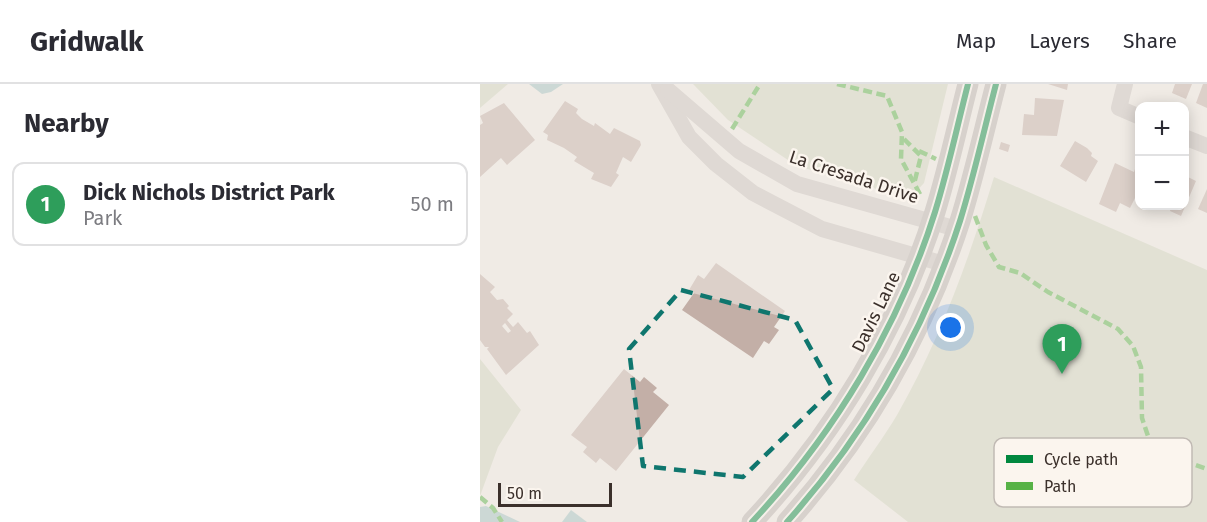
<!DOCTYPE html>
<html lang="en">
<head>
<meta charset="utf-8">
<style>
	:root { --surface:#fff; --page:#f7f7f7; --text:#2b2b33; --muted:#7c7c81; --line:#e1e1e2; --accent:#7a716c }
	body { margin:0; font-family:"Fira Sans",sans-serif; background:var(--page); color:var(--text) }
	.controls { position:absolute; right:18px; top:18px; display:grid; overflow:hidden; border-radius:12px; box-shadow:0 3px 15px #0003 }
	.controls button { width:54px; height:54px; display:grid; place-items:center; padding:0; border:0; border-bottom:2px solid var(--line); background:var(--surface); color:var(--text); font:30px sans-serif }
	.scale { position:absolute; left:18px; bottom:15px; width:114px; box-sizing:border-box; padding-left:6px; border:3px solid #3b302b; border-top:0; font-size:16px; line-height:21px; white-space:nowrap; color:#3b302b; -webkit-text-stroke:4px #fbf5ee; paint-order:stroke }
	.you { position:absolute; left:471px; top:244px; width:21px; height:21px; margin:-15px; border:4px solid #fff; border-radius:50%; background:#1a73e8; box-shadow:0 0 0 9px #1a73e833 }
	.badge { display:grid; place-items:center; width:39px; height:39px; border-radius:50%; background:var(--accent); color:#fff; font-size:20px; font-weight:700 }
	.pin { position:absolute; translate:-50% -50px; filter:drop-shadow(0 2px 3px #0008) }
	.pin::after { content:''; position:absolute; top:32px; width:21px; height:18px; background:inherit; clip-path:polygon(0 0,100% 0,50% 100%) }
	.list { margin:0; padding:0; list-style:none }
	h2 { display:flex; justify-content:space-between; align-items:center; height:78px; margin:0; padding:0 24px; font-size:26px }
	h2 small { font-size:20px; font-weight:400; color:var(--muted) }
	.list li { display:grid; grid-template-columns:39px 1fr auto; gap:18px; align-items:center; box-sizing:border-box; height:84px; margin:0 12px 12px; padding:0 12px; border:2px solid var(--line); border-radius:12px }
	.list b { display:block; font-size:22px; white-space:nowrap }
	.list p { margin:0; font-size:20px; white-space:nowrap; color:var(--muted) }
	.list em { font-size:20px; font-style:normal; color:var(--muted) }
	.map { position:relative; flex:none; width:727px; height:438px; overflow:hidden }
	header { display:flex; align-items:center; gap:36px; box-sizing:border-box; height:84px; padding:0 30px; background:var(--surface); border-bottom:2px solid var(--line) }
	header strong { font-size:28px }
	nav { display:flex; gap:33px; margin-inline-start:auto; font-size:21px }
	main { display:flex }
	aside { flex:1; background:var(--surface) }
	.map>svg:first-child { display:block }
	.green { fill:#d1d6bf }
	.water { fill:#a1c2c1 }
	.building { fill:#c3afa7; fill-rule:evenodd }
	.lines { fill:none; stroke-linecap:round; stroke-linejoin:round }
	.minor { stroke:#c9c3be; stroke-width:16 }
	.major { stroke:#b8b1ad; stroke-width:21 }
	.quiet { stroke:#57b246; stroke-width:4.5; stroke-dasharray:9 4.5; stroke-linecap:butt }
	.cycleway-casing { stroke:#fbf5ee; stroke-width:10 }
	.cycleway { stroke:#00873e; stroke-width:6 }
	.marked { fill:none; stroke:#0f766e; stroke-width:4.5; stroke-dasharray:12 8; stroke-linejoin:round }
	.labels { text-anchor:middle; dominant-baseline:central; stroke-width:5; stroke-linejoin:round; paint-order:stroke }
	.street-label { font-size:18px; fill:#3b302b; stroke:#fbf5ee }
	.key { fill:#fbf5ee; stroke:#c1bab4; stroke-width:1.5 }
	.key-label { font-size:16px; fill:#3b302b }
</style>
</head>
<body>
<header>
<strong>Gridwalk</strong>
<nav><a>Map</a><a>Layers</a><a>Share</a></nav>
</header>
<main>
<aside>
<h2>Nearby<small></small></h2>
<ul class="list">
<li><span class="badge" style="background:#2e9e5b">1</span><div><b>Dick Nichols District Park</b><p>Park</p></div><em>50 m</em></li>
</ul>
</aside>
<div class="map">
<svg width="727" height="438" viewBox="0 0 727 438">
	<rect width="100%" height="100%" fill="#f0ebe5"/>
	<g class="green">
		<path d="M 0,0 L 28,0 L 0,24 Z"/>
		<path d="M 213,0 L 468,0 L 444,99 L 434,110 L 421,112 L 317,82 L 248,36 Z"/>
		<path d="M 514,93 L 727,186 L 727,438 L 428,438 L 374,396 C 388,374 404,353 417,331 C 460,256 489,175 514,93 Z"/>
		<path d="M 0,275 L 41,326 L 18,363 L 0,412 Z"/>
	</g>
	<g class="water">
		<path d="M 49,0 L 83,0 L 71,8 L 62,10 Z"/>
		<path d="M 6,422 L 40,438 L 0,438 L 0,423 Z"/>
		<path d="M 91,426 L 107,438 L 82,438 Z"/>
	</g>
	<g class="building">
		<path d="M 568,0 L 588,0 L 587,6 Z"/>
		<path d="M 695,0 L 712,0 L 706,15 L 692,9 Z"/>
		<path d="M 723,0 L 727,0 L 727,24 L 716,19 Z"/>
		<path d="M 555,14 L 584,16 L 577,52 L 542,51 L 544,30 L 554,31 Z"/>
		<path d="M 85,17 L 98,25 L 96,29 L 102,35 L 114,42 L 115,39 L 130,50 L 134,44 L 160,57 L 161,61 L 151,78 L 143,73 L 136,89 L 139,91 L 131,103 L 111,95 L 114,89 L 94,77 L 97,73 L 84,64 L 67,56 L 68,51 L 63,48 Z"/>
		<path d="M 24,19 L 55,56 L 27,81 L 21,74 L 0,93 L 0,41 L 3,39 L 0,32 Z"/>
		<path d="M 595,57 L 607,64 L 612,69 L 611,72 L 618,77 L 606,98 L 580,82 Z"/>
		<path d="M 521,58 L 530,61 L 528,68 L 519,65 Z"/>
		<path d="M 635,79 L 654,88 L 655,85 L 660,87 L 660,104 L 650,124 L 640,119 L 636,128 L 619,120 Z"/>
		<path d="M 704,91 L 716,97 L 701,132 L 690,127 L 691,123 L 687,122 L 704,122 Z"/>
		<path d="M 727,105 L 727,129 L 718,125 Z"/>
		<path d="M 236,179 L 305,227 L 294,243 L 299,246 L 289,260 L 284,257 L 273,274 L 202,226 L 214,209 L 209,206 L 218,191 L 224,195 Z"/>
		<path d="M 0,190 L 15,203 L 10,208 L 17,216 L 23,215 L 29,222 L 27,224 L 33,230 L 27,236 L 33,243 L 38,238 L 47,249 L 50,247 L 59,261 L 26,291 L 7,265 L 9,263 L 5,263 L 0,256 ZM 25,239 L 31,247 L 28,249 L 22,242 Z"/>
		<path d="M 144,285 L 160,298 L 164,293 L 177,304 L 173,308 L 189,321 L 136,387 L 120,374 L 116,379 L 103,368 L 107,363 L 91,351 Z"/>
	</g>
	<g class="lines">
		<g class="minor">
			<path d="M 179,0 L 209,53 L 236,80 L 273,109 L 342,145 L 464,180"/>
			<path d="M 645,0 L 639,24 L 660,33"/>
			<path d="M 188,6 L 259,67 L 317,100 L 477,145"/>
			<path d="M 704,53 L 727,62"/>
		</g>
		<g class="major">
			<path d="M 272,438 C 354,350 419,243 455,128 C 468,86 477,43 488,0"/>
			<path d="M 307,438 C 385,351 444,248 480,137 C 494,92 504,46 516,0"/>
		</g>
		<g class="quiet">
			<path d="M 357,0 L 407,12 L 422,48 L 421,75 L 441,112"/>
			<path d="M 252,45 L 280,0"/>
			<path d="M 424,55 L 441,72 L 434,100"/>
			<path d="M 439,67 L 456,75"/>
			<path d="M 495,132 L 506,161 L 519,183 L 540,189 L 568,208 L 638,245 L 653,262 L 661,283 L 662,334 L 669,355 L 685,370 L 727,385"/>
			<path d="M 0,413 L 13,424 L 22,438"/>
		</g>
		<g class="cycleway-casing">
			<g id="cycleway">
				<path d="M 272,438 C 354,350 419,243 455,128 C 468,86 477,43 488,0"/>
				<path d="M 307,438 C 385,351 444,248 480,137 C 494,92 504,46 516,0"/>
			</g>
		</g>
		<use href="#cycleway" class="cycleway"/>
	</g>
	<path d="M0 0H727V438H0ZM 201,206 L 315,236 L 353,305 L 263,393 L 163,382 L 149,265 Z" fill="#f0ebe5" fill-opacity=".55" fill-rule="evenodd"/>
	<path class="marked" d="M 201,206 L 315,236 L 353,305 L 263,393 L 163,382 L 149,265 Z"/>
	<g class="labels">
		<g class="street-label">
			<text transform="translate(374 93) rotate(18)">La Cresada Drive</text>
			<text transform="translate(396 228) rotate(-64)">Davis Lane</text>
		</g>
	</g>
	<rect x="514" y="354" width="198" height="69" rx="9" class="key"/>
	<rect x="526" y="371" width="27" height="8" fill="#00873e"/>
	<rect x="526" y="398" width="27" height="8" fill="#57b246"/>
	<g class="key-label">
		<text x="564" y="381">Cycle path</text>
		<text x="564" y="408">Path</text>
	</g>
</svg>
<div class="controls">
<button>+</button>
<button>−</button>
</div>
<div class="scale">50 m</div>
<div class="you"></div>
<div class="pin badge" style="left:582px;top:290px;background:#2e9e5b">1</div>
</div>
</main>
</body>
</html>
